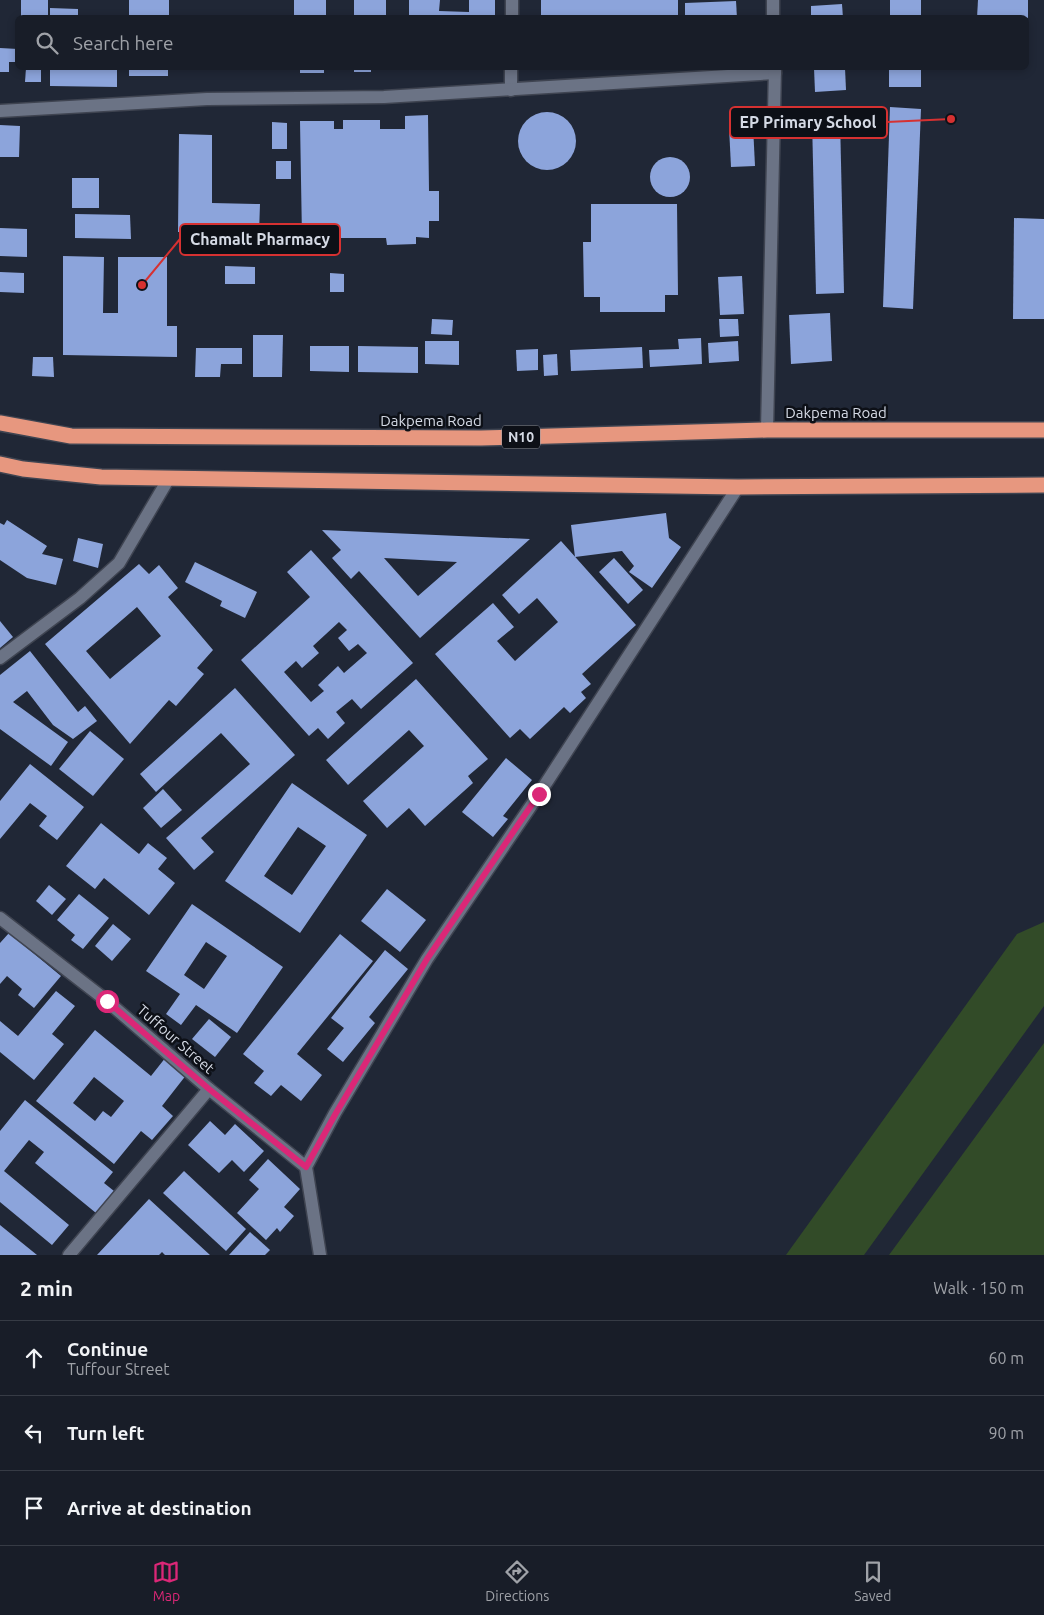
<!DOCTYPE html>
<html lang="en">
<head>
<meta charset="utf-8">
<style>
	:root { --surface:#181d28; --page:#212630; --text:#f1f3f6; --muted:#9fa2a8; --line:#363b45; --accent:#db2777 }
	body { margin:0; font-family:Ubuntu,sans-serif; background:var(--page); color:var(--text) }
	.stop { position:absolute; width:15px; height:15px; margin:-11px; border:4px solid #db2777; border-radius:50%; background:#fff }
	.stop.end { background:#db2777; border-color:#fff; box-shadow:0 1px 5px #0008 }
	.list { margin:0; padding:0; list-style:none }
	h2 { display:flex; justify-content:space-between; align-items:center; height:65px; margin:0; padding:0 20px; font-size:21px }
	h2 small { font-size:16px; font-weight:400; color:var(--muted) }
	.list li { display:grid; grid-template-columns:32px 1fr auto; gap:15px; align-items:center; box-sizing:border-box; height:75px; padding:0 20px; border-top:1px solid var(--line) }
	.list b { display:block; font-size:19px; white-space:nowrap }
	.list p { margin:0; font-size:16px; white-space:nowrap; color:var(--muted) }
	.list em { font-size:16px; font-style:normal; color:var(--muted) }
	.icon { flex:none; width:28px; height:28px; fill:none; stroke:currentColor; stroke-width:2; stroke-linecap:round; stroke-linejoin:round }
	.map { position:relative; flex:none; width:1044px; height:1255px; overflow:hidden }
	.search { position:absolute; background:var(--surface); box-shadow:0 2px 8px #0003; left:15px; right:15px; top:15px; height:55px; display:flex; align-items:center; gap:12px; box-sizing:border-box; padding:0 18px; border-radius:8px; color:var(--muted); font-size:19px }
	.sheet { height:290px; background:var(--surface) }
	nav { display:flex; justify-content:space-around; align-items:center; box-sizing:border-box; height:70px; border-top:1px solid var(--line); background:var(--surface); font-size:14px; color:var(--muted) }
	nav a { display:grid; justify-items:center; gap:2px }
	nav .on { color:var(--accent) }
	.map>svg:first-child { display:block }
	.green { fill:#324b28 }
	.building { fill:#8ca4db; fill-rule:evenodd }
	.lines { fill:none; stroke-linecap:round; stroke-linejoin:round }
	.street-casing { stroke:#3f4451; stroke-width:15 }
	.highway-casing { stroke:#3f4451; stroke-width:18 }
	.street { stroke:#6b7385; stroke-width:12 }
	.highway { stroke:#e7977f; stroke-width:15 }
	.route { stroke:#db2777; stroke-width:6 }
	.labels { text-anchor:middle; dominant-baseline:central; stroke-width:5; stroke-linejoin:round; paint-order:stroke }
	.shield { fill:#0d1017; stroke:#999da7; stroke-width:1 }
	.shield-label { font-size:14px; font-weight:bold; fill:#d5dae5 }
	.street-label { font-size:15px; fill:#d5dae5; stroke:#0d1017 }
	.leader { fill:none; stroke:#d63131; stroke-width:2 }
	.callout-dot { fill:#d63131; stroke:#0d1017; stroke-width:2 }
	.callout { fill:#0d1017; stroke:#d63131; stroke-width:2 }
	.callout-label { font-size:16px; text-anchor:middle; font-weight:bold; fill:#d5dae5 }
</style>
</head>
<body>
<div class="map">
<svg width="1044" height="1255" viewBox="0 0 1044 1255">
	<rect width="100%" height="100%" fill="#202736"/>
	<g class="green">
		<path d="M 1044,922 L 1044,1006 L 864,1255 L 786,1255 L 1017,934 Z"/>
		<path d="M 1044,1043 L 1044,1255 L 889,1255 Z"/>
	</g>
	<g class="building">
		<rect x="21" y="0" width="27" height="18"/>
		<rect x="129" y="0" width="40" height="18"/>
		<rect x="294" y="0" width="32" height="18"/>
		<rect x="354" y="0" width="32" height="18"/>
		<path d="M 409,0 L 440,0 L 439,11 L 469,12 L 469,0 L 495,0 L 495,18 L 409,18 Z"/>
		<rect x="541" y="0" width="137" height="18"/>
		<rect x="890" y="0" width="31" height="18"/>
		<path d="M 978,0 L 1028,0 L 1028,18 L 977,18 Z"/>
		<path d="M 736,1 L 737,18 L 685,18 L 685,3 Z"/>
		<path d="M 842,4 L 843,18 L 811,18 L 811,6 Z"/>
		<path d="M 50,8 L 78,9 L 78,18 L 50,18 Z"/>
		<path d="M 0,48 L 18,49 L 18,62 L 9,62 L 9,72 L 0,72 Z"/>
		<path d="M 26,68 L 41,68 L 41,82 L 25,82 Z"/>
		<path d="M 50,68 L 117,68 L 117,87 L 50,86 Z"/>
		<rect x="129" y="68" width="39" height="8"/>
		<rect x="300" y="68" width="24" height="5"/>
		<rect x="354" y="68" width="17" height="4"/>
		<path d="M 814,68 L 845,68 L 846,90 L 815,92 Z"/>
		<rect x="889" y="68" width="32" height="19"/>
		<path d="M 890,107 L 921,109 L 913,309 L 883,307 Z"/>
		<circle cx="547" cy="141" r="29"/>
		<path d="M 428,115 L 429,191 L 439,191 L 439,221 L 429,221 L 429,238 L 416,237 L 416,244 L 387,245 L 386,238 L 302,238 L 300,121 L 334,121 L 334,129 L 343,129 L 343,120 L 380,120 L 380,129 L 405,129 L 405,116 Z"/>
		<path d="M 812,119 L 840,119 L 844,293 L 816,294 Z"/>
		<path d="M 272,122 L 287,123 L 287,149 L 272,149 Z"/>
		<path d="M 0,125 L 20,126 L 19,157 L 0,157 Z"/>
		<path d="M 753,126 L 755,166 L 731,167 L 729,127 Z"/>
		<path d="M 179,134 L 212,135 L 212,203 L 260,204 L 259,233 L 178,232 Z"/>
		<circle cx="670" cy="177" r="20"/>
		<rect x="276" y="161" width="15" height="18"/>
		<rect x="72" y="178" width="27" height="30"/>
		<path d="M 591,204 L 677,204 L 678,295 L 665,295 L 665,312 L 600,312 L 600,297 L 584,297 L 583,242 L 591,242 Z"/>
		<path d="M 75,214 L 130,215 L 131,239 L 75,238 Z"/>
		<path d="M 1014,218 L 1044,219 L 1044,319 L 1013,319 Z"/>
		<path d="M 0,228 L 27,229 L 27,257 L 0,256 Z"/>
		<path d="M 63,256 L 104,257 L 103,313 L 118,313 L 118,257 L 167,257 L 167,326 L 177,326 L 177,357 L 63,355 Z"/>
		<path d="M 225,266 L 255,267 L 255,284 L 225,284 Z"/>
		<path d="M 0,272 L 24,273 L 24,293 L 0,292 Z"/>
		<path d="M 330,273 L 344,274 L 344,292 L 330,292 Z"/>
		<path d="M 742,276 L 744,314 L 720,315 L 718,277 Z"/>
		<path d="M 830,313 L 832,361 L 791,364 L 789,315 Z"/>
		<path d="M 432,319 L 453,320 L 452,335 L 431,334 Z"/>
		<path d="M 719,319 L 738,319 L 739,336 L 720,337 Z"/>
		<path d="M 253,335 L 283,335 L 282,377 L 253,377 Z"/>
		<path d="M 701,338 L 702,364 L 650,367 L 649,350 L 679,349 L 678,339 Z"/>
		<path d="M 425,341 L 459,341 L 459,365 L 425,364 Z"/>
		<path d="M 738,341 L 739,361 L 709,363 L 708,343 Z"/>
		<path d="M 310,346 L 349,346 L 349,372 L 310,371 Z"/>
		<path d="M 358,346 L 418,347 L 418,373 L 358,372 Z"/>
		<path d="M 642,347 L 643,368 L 571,371 L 570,350 Z"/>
		<path d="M 196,348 L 242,348 L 242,364 L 221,364 L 220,377 L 195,377 Z"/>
		<path d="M 538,349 L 538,370 L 517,371 L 516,350 Z"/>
		<path d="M 557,354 L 558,375 L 544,376 L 543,355 Z"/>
		<path d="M 33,357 L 53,357 L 54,377 L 32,376 Z"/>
		<path d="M 666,513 L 669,538 L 681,547 L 652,588 L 629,572 L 634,566 L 622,551 L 575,557 L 571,525 Z"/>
		<path d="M 7,520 L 47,546 L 42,554 L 63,559 L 56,585 L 27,578 L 0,560 L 0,523 L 4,525 Z"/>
		<path d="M 322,530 L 530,539 L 420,638 L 359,571 L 351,579 L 332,558 L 341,550 ZM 384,558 L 457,562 L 418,596 Z"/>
		<path d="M 78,538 L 103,544 L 98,568 L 73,561 Z"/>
		<path d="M 561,541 L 636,625 L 582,674 L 591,684 L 581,692 L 586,698 L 570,713 L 564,707 L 530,739 L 520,729 L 510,738 L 435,654 L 493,603 L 514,627 L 497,641 L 515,661 L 558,622 L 537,598 L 519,614 L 502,595 Z"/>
		<path d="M 311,550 L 413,663 L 361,709 L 352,699 L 336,712 L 345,723 L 328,739 L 318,728 L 309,736 L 241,660 L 310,597 L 287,572 ZM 339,622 L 347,630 L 338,638 L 349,651 L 358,644 L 367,653 L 344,673 L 338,666 L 318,685 L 324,691 L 311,702 L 284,672 L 296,661 L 302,668 L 319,653 L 313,646 Z"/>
		<path d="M 614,558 L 643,590 L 628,604 L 599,572 Z"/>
		<path d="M 195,562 L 257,592 L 245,618 L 220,606 L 222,601 L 185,582 Z"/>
		<path d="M 139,564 L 149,574 L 159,565 L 178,588 L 168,597 L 213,650 L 197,668 L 204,674 L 176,706 L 169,700 L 130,744 L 45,644 ZM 137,607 L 161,636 L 110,679 L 86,651 Z"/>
		<path d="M 0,621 L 13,637 L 0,648 Z"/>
		<path d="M 30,651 L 78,712 L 85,706 L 97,721 L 73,739 L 53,725 L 27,691 L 13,702 L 68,742 L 51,766 L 0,729 L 0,675 Z"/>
		<path d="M 416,679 L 488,759 L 468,776 L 473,783 L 425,826 L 409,808 L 387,828 L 363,801 L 424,746 L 409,730 L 348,785 L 326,760 Z"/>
		<path d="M 235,688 L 295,755 L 201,838 L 214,852 L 194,870 L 166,838 L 250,764 L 221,733 L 156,792 L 140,774 Z"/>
		<path d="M 90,731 L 124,759 L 93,796 L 59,769 Z"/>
		<path d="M 506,758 L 532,780 L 503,816 L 508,819 L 493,837 L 462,812 Z"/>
		<path d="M 30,764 L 84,807 L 57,840 L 39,826 L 47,816 L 30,803 L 0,839 L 0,801 Z"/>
		<path d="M 292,783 L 367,835 L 300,933 L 225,881 ZM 298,827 L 326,846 L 292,895 L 264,876 Z"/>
		<path d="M 163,789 L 182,810 L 161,828 L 143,808 Z"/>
		<path d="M 101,823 L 139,854 L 148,843 L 167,858 L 158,869 L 175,883 L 149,915 L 104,878 L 95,889 L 66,866 Z"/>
		<path d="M 49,885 L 66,899 L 52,915 L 36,901 Z"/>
		<path d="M 387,889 L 426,920 L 400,952 L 361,921 Z"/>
		<path d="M 79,894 L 109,918 L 83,949 L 71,940 L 75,935 L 57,920 Z"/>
		<path d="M 192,904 L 283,967 L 237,1033 L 196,1005 L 181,1025 L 166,1014 L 180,994 L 146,971 ZM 206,942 L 227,956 L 204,989 L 184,975 Z"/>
		<path d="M 113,924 L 131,939 L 112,961 L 95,946 Z"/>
		<path d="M 9,933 L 61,976 L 34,1008 L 18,995 L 22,989 L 7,976 L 0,984 L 0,943 Z"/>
		<path d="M 340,934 L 373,961 L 297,1054 L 322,1075 L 301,1101 L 281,1085 L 271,1096 L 254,1083 L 264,1071 L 243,1054 Z"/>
		<path d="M 385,950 L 408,969 L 369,1017 L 375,1023 L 343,1062 L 327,1049 L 344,1028 L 331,1018 Z"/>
		<path d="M 56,991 L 75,1006 L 52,1034 L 64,1044 L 34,1080 L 0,1052 L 0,1021 L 18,1036 Z"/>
		<path d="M 209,1019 L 231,1037 L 215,1057 L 192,1039 Z"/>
		<path d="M 95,1030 L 151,1076 L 166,1057 L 187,1074 L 162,1106 L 173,1116 L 152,1140 L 141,1131 L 114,1164 L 36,1101 ZM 94,1077 L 124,1101 L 111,1117 L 103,1111 L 95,1121 L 73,1103 Z"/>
		<path d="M 25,1100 L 113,1172 L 104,1183 L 114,1191 L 96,1213 L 35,1163 L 44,1152 L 29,1140 L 4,1171 L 69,1225 L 52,1245 L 0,1202 L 0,1131 Z"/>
		<path d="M 210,1121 L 225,1135 L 235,1124 L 264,1151 L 244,1172 L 232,1160 L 219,1173 L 188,1145 Z"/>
		<path d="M 268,1159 L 300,1189 L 284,1207 L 294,1216 L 280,1232 L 277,1228 L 266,1240 L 237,1213 L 259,1189 L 249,1180 Z"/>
		<path d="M 184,1171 L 246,1229 L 226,1251 L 163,1193 Z"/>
		<path d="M 149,1199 L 210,1255 L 165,1255 L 162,1252 L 159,1255 L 97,1255 Z"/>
		<path d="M 0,1225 L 37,1255 L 0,1255 Z"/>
		<path d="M 250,1232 L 270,1250 L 265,1255 L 229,1255 Z"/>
	</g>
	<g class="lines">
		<g class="street-casing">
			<g id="street">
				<path d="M 773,0 L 773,18"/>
				<path d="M 512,18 L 512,0"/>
				<path d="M 511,90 L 511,68"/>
				<path d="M 0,111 L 207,99 L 384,97 L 775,73"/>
				<path d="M 767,430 L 775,68"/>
				<path d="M 0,658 L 80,598 L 119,563 L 169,478"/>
				<path d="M 0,918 L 107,1001 L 209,1089 L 306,1167"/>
				<path d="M 69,1255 L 209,1089"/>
				<path d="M 320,1255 L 306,1167 L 335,1113 L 427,959 L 539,794 L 738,487"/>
			</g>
		</g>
		<g class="highway-casing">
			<g id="highway">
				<path d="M 0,423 L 71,436 L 481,438 L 767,430 L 1044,430"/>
				<path d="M 0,464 L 23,469 L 101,477 L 738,487 L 1044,485"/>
			</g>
		</g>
		<use href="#street" class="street"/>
		<use href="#highway" class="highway"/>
	</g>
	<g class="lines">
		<path class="route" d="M 107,1001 L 209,1089 L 306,1167 L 336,1113 L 427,959 L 539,794"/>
	</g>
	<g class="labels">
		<rect class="shield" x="502" y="425.5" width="38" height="23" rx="4"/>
		<g class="shield-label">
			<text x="521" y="437">N10</text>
		</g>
		<g class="street-label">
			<text x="836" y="412">Dakpema Road</text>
			<text x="431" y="420">Dakpema Road</text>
			<text transform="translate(176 1039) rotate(41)">Tuffour Street</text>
		</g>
	</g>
	<path class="leader" d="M951 119L887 122M142 285L180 239"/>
	<g class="callout-dot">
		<circle cx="951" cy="119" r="5"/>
		<circle cx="142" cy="285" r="5"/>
	</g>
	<g class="callout">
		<rect x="730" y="107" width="157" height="31" rx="5"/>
		<rect x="180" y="224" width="160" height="31" rx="5"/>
	</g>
	<g class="callout-label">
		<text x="808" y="128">EP Primary School</text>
		<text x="260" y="245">Chamalt Pharmacy</text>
	</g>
</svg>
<div class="stop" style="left:107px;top:1001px"></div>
<div class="stop end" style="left:539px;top:794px"></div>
<div class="search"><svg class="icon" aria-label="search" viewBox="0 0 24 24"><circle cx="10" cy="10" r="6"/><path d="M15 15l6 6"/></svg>Search here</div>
</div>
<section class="sheet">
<h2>2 min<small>Walk · 150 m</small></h2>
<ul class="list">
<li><svg class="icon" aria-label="ahead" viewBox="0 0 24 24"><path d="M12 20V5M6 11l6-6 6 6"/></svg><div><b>Continue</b><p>Tuffour Street</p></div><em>60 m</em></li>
<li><svg class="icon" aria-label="left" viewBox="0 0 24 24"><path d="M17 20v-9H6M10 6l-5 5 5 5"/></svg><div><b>Turn left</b></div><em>90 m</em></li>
<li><svg class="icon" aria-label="arrive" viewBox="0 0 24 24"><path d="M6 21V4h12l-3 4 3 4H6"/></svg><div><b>Arrive at destination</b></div></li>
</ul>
</section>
<nav>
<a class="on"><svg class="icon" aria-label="map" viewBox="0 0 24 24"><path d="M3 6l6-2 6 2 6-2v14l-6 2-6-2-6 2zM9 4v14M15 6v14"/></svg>Map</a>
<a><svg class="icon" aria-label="directions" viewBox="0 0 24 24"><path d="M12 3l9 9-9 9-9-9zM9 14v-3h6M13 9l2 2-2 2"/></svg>Directions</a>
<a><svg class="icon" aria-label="saved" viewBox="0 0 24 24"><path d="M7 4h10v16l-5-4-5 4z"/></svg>Saved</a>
</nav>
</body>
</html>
